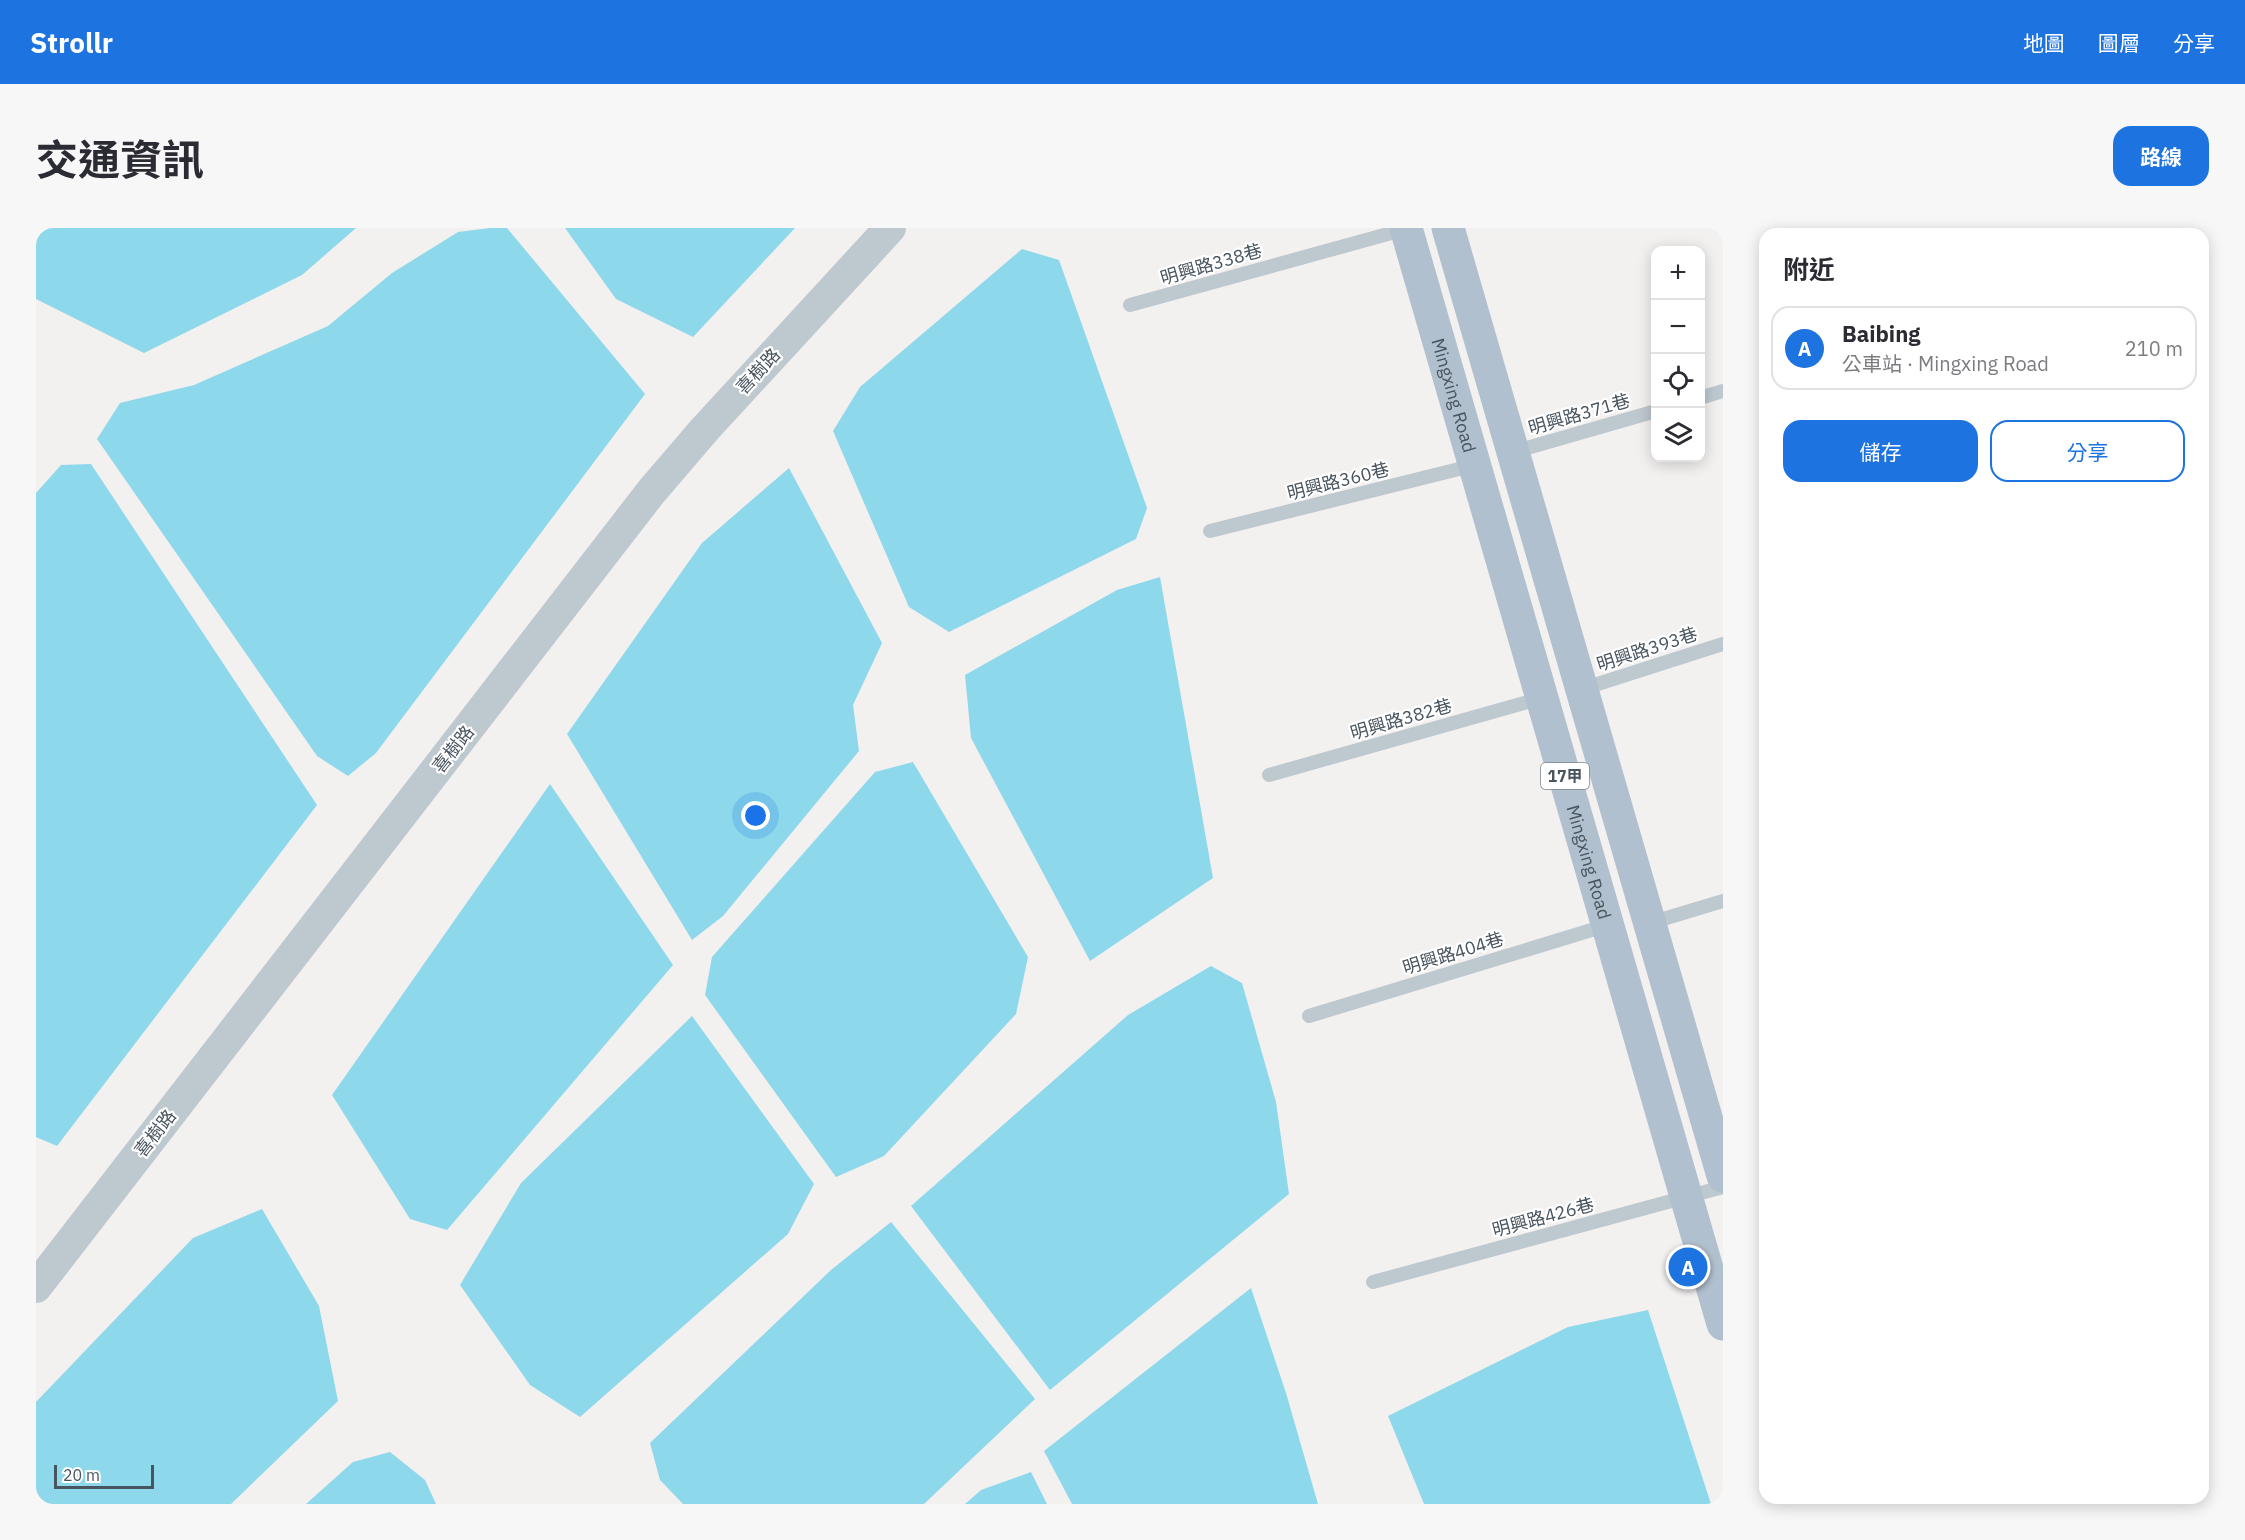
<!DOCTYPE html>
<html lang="zh-TW">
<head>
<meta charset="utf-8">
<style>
	:root { --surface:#fff; --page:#f7f7f7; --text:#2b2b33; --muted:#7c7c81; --line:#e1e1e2; --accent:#1d73e0 }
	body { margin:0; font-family:"IBM Plex Sans","Noto Sans TC",sans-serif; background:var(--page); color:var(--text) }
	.controls { position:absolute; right:18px; top:18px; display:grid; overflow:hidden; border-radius:12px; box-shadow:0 3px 15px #0003 }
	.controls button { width:54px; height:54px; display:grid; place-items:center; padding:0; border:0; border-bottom:2px solid var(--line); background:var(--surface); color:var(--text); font:30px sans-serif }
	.scale { position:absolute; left:18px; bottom:15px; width:100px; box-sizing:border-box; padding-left:6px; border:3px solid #48545e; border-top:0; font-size:16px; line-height:21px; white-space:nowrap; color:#48545e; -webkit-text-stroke:4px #fff; paint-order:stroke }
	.you { position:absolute; left:720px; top:588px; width:21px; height:21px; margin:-15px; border:4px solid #fff; border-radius:50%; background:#1a73e8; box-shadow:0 0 0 9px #1a73e833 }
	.badge { display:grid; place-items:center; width:39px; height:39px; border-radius:50%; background:var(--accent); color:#fff; font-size:20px; font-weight:700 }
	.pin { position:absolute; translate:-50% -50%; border:3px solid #fff; box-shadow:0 2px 6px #0006 }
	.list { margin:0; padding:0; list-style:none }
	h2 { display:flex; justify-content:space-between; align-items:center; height:78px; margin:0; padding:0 24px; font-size:26px }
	h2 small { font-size:20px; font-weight:400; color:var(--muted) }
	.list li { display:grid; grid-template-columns:39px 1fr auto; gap:18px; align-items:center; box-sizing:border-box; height:84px; margin:0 12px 12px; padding:0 12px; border:2px solid var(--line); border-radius:18px }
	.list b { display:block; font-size:22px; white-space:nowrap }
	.list p { margin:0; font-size:20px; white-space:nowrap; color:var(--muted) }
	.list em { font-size:20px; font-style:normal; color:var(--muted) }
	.actions { display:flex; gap:12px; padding:18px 24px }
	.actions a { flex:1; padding:14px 0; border:2px solid var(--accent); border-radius:18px; text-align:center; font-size:21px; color:var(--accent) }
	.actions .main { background:var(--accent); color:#fff }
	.icon { flex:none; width:33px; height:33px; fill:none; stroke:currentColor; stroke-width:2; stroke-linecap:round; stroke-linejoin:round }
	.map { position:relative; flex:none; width:1687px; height:1276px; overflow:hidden; border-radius:18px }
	header { display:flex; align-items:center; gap:36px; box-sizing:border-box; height:84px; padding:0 30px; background:var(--accent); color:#fff }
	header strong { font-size:28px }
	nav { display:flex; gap:33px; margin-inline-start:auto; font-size:21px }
	.intro { display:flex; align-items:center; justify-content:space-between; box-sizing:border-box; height:144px; padding:0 36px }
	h1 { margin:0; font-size:42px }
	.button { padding:15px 27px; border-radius:18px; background:var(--accent); color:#fff; font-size:21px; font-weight:700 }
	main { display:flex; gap:36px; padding:0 36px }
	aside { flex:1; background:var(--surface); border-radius:18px; box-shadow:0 3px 15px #0003 }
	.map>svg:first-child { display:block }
	.water { fill:#8ed8eb }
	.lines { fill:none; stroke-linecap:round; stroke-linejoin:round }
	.service { stroke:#bec8cf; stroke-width:14 }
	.tertiary { stroke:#bec8cf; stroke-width:32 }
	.primary { stroke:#b1c0ce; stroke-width:33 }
	.labels { text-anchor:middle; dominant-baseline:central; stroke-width:4.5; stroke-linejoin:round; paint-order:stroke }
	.shield { fill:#fff; stroke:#7f878e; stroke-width:1.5 }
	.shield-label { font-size:16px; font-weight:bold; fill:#48545e }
	.street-label { font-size:18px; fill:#48545e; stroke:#fff }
</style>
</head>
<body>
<header>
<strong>Strollr</strong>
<nav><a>地圖</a><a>圖層</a><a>分享</a></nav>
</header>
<div class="intro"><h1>交通資訊</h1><a class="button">路線</a></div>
<main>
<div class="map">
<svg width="1687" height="1276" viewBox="0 0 1687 1276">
	<rect width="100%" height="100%" fill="#f3f0f0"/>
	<g class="water">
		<path d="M 0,0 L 320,0 L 266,47 L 108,125 L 0,71 Z"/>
		<path d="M 454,0 L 471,0 L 609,166 L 340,525 L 312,548 L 281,528 L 61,211 L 84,175 L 158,157 L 292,98 L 356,45 L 422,4 Z"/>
		<path d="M 529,0 L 759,0 L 657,109 L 580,71 Z"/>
		<path d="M 986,21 L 1023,32 L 1111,280 L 1100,311 L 913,404 L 873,379 L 797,203 L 824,159 Z"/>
		<path d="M 55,236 L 281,577 L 21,918 L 0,909 L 0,265 L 25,237 Z"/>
		<path d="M 753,240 L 846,415 L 817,477 L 823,523 L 687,688 L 656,712 L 531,506 L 666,315 Z"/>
		<path d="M 1124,349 L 1177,650 L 1054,733 L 935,510 L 929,447 L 1081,362 Z"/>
		<path d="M 877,534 L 992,729 L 980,786 L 848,928 L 800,949 L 669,767 L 676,729 L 839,544 Z"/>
		<path d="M 514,556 L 637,737 L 411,1002 L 374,991 L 296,867 Z"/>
		<path d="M 1175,738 L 1206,755 L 1240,874 L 1253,966 L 1014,1162 L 875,978 L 1092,787 Z"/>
		<path d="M 656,788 L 778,956 L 752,1006 L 544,1189 L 494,1157 L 424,1057 L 485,955 Z"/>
		<path d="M 226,981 L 283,1078 L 302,1173 L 195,1276 L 0,1276 L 0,1174 L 157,1010 Z"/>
		<path d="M 855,994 L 999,1171 L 888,1276 L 647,1276 L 624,1252 L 614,1215 L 795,1042 Z"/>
		<path d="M 1215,1060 L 1250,1165 L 1282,1276 L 1036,1276 L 1008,1223 Z"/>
		<path d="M 1612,1082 L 1675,1276 L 1388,1276 L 1352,1188 L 1532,1099 Z"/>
		<path d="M 354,1224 L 389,1252 L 400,1276 L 270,1276 L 317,1234 Z"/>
		<path d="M 995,1244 L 1011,1276 L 929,1276 L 945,1262 Z"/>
	</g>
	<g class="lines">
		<g class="service">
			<path d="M 1094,77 L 1370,1"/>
			<path d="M 1664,170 L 1687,163"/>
			<path d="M 1477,224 L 1620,183"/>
			<path d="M 1174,303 L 1439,237"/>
			<path d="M 1546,461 L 1687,416"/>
			<path d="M 1233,547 L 1506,470"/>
			<path d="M 1614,695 L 1687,673"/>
			<path d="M 1273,788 L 1572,697"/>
			<path d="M 1337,1054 L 1687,959"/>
		</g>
		<path class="tertiary" d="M 0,1059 L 615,264 L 669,201 L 854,0"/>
		<g class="primary">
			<path id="s1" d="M 1370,0 L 1687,1096"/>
			<path d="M 1412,0 L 1687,948"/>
		</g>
	</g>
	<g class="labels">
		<rect class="shield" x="1505" y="535" width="48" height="26" rx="4.5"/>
		<g class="shield-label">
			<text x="1529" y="548">17甲</text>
		</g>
		<g class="street-label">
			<text transform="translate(1175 36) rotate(-16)">明興路338巷</text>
			<text transform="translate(722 143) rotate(-47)">喜樹路</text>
			<text stroke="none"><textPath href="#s1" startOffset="174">Mingxing Road</textPath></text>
			<text transform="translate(1543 186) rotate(-16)">明興路371巷</text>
			<text transform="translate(1302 253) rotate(-14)">明興路360巷</text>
			<text transform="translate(1611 421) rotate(-18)">明興路393巷</text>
			<text transform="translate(1365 491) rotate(-16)">明興路382巷</text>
			<text transform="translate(417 521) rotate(-52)">喜樹路</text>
			<text stroke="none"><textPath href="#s1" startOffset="660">Mingxing Road</textPath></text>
			<text transform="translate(1417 725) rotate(-17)">明興路404巷</text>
			<text transform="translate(119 905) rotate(-52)">喜樹路</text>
			<text transform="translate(1507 989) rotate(-15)">明興路426巷</text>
		</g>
	</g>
</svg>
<div class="controls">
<button>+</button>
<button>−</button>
<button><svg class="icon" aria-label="locate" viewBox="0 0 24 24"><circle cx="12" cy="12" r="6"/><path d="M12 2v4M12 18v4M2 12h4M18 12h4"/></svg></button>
<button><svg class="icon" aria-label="layers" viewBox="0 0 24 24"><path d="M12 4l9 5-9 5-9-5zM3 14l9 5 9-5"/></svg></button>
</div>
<div class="scale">20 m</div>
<div class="you"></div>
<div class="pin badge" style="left:1652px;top:1039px">A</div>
</div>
<aside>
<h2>附近<small></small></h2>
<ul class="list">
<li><span class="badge">A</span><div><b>Baibing</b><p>公車站 · Mingxing Road</p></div><em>210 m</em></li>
</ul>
<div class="actions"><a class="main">儲存</a><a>分享</a></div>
</aside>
</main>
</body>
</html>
